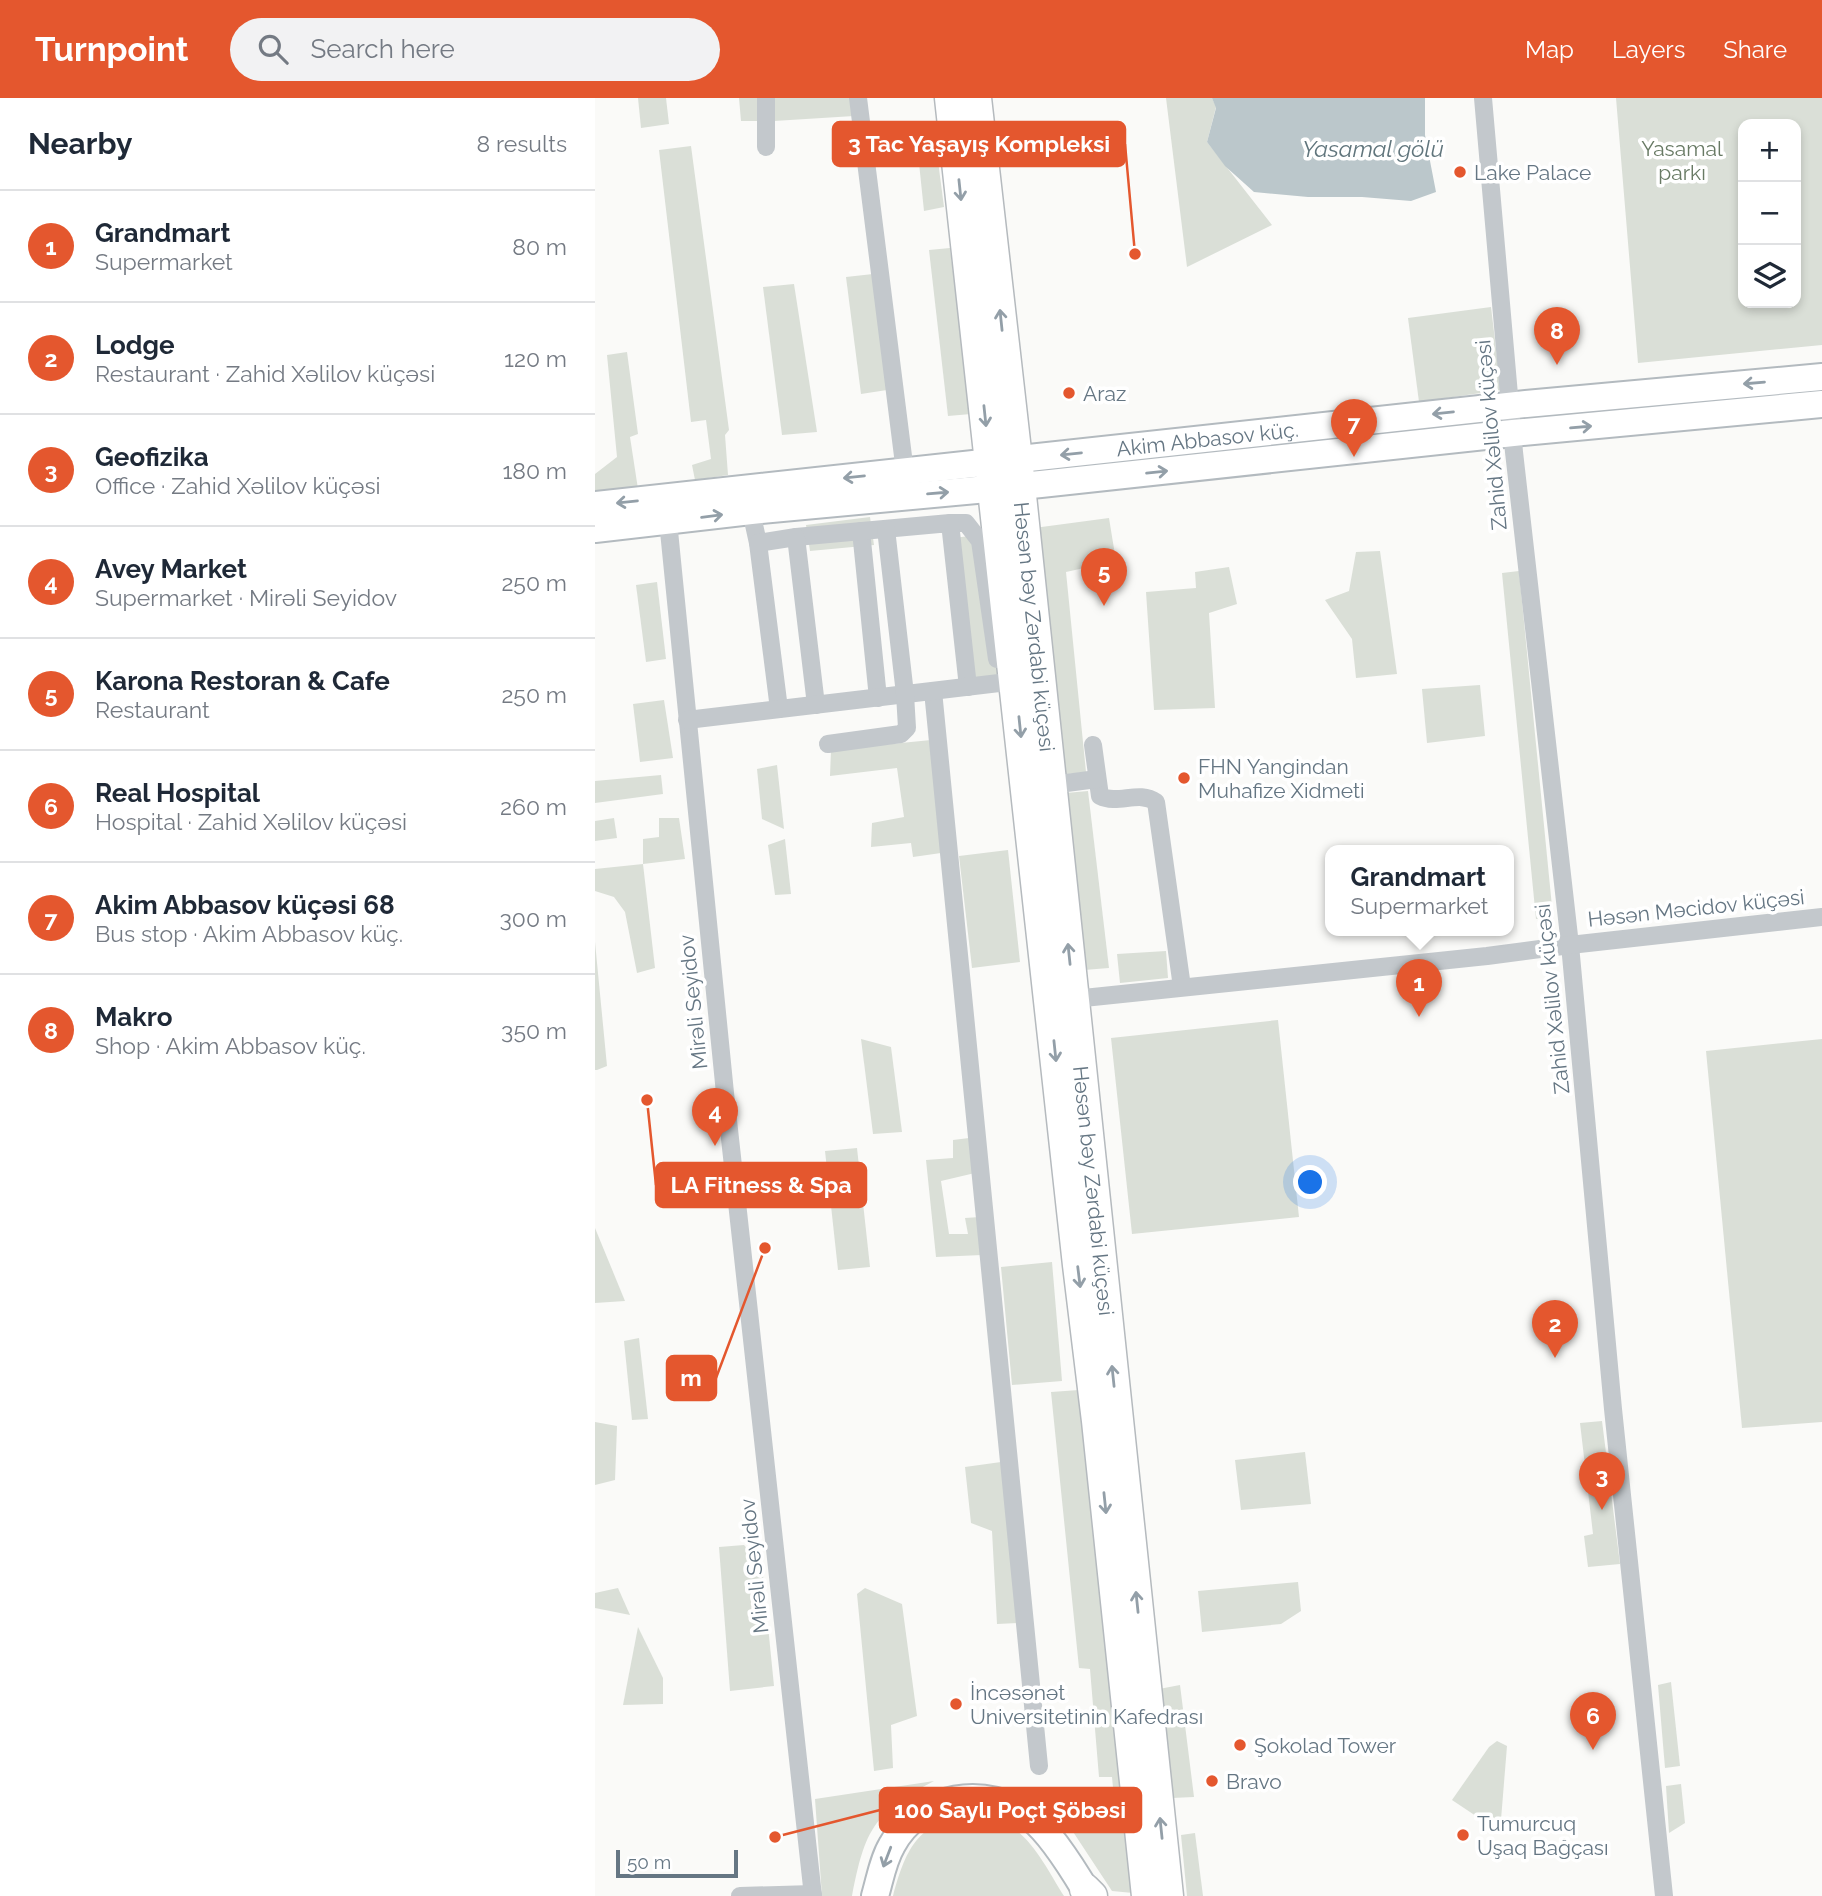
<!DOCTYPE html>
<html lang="en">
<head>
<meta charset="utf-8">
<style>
	:root { --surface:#fff; --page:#f2f2f3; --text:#1f2937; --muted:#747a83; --line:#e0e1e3; --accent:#e4572e }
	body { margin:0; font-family:Raleway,sans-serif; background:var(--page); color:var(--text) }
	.controls { position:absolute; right:21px; top:21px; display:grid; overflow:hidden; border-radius:14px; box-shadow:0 4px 10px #0003 }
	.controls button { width:63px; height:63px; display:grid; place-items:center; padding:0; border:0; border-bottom:2px solid var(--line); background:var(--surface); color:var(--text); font:35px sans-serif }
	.scale { position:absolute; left:21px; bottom:18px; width:122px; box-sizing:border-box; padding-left:7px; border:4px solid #657683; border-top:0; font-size:19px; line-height:24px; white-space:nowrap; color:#657683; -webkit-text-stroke:5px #fff; paint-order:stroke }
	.you { position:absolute; left:716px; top:1085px; width:24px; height:24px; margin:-18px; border:5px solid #fff; border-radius:50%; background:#1a73e8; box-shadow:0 0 0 10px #1a73e833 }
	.badge { display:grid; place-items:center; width:46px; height:46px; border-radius:50%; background:var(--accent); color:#fff; font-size:23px; font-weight:700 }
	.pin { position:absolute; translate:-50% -58px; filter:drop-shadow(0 2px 4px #0008) }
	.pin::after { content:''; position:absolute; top:37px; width:24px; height:21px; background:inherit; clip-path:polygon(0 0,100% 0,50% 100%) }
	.popup { position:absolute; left:730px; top:747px; width:189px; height:91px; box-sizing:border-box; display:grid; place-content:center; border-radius:14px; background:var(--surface); filter:drop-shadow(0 2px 5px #0005); font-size:23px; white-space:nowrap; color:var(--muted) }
	.popup b { font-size:26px; color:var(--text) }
	.popup::after { content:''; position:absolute; left:50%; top:100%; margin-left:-14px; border:14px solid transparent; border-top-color:var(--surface) }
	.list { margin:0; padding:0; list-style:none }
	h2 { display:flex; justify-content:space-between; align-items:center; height:91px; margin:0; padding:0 28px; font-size:30px }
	h2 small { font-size:23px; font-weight:400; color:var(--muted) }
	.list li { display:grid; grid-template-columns:46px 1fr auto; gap:21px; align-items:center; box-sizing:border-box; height:112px; padding:0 28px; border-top:2px solid var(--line) }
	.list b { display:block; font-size:26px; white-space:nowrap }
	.list p { margin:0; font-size:23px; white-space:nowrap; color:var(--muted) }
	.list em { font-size:23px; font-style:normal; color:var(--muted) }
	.icon { flex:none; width:38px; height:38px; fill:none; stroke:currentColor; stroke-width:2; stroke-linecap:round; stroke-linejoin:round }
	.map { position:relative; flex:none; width:1227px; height:1798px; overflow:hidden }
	header { display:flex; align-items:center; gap:42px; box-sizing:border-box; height:98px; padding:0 35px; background:var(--accent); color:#fff }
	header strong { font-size:33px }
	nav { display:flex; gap:38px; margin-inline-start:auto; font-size:24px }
	.search { width:490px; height:63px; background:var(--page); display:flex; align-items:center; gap:18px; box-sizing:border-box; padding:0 24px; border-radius:38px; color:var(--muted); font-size:26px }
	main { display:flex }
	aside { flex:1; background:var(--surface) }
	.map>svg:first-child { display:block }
	.green { fill:#dadfd7; fill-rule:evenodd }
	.water { fill:#bbc7cb }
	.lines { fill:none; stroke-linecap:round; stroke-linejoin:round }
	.secondary-casing { stroke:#b3babf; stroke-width:30 }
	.primary-casing { stroke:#b5babe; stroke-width:33 }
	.street { stroke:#c3c8cc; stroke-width:18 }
	.secondary { stroke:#fff; stroke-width:26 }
	.primary { stroke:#fff; stroke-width:30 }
	.oneway { stroke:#939fa8 }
	.poi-dot { fill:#e4572e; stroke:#fff; stroke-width:2.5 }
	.labels { text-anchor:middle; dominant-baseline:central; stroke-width:7; stroke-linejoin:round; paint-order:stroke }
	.park-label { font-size:21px; fill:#687a64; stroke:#fff }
	.poi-label { font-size:21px; fill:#657683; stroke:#fff; text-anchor:start }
	.street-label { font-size:21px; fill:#657683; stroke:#fff }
	.water-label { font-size:23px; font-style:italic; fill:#60757c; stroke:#fff }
	.leader { fill:none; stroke:#e4572e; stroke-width:2.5 }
	.callout-dot { fill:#e4572e; stroke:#fff; stroke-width:2.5 }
	.callout { fill:#e4572e; stroke:#e4572e; stroke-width:2.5 }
	.callout-label { font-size:23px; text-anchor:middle; font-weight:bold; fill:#fff }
</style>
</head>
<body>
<header>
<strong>Turnpoint</strong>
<div class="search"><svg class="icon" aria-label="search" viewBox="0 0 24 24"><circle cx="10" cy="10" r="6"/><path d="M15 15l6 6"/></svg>Search here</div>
<nav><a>Map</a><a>Layers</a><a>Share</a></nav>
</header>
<main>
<aside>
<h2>Nearby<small>8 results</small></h2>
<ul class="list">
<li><span class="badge">1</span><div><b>Grandmart</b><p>Supermarket</p></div><em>80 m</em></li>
<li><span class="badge">2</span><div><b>Lodge</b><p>Restaurant · Zahid Xəlilov küçəsi</p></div><em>120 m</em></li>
<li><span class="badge">3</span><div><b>Geofizika</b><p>Office · Zahid Xəlilov küçəsi</p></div><em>180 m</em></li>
<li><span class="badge">4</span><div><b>Avey Market</b><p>Supermarket · Mirəli Seyidov</p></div><em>250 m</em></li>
<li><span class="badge">5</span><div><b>Karona Restoran &amp; Cafe</b><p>Restaurant</p></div><em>250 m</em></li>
<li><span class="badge">6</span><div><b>Real Hospital</b><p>Hospital · Zahid Xəlilov küçəsi</p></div><em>260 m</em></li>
<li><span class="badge">7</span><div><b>Akim Abbasov küçəsi 68</b><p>Bus stop · Akim Abbasov küç.</p></div><em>300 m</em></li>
<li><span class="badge">8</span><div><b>Makro</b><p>Shop · Akim Abbasov küç.</p></div><em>350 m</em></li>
</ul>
</aside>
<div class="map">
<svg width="1227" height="1798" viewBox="0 0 1227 1798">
	<rect width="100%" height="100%" fill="#fafaf8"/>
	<g class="green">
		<path d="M 43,0 L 71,0 L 74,26 L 46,30 Z"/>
		<path d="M 144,0 L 165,0 L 165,23 L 146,23 Z"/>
		<path d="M 179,0 L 256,0 L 259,18 L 179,23 Z"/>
		<path d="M 571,0 L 617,0 L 621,9 L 612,44 L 677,127 L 592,169 Z"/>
		<path d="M 1021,0 L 1227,0 L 1227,247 L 1043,265 ZM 1201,26 L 1201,205 L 1148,205 L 1148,26 Z"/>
		<path d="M 96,48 L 134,332 L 130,337 L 133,377 L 100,382 L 97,367 L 116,361 L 111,322 L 96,324 L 64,52 Z"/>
		<path d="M 343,63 L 349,109 L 329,113 L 324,65 Z"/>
		<path d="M 355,150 L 376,316 L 353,318 L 334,152 Z"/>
		<path d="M 278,176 L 292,292 L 266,296 L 251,179 Z"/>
		<path d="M 199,186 L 222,334 L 187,337 L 168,189 Z"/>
		<path d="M 896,209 L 906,292 L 824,304 L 813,220 Z"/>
		<path d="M 32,254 L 43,336 L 35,339 L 43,391 L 0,396 L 0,376 L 22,359 L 12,257 Z"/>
		<path d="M 275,419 L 279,447 L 215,453 L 211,427 Z"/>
		<path d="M 514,420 L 521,463 L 471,474 L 491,674 L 464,677 L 439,430 Z"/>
		<path d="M 391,436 L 407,579 L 368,583 L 350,441 Z"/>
		<path d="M 785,453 L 802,576 L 761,580 L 757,541 L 730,502 L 754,493 L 761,454 Z"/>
		<path d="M 634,469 L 642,506 L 614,515 L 620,610 L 559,612 L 551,494 L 601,490 L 600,474 Z"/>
		<path d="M 924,473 L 958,819 L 941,821 L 907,475 Z"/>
		<path d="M 62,484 L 71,561 L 51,564 L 41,487 Z"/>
		<path d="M 885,587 L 890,638 L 832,645 L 827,591 Z"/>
		<path d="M 69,602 L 78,660 L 45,664 L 38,606 Z"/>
		<path d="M 336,642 L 346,755 L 318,759 L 316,745 L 276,749 L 277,725 L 309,719 L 302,670 L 235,678 L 236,652 Z"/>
		<path d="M 182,667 L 189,731 L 167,721 L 162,671 Z"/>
		<path d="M 66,677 L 68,696 L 0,705 L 0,683 Z"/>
		<path d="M 493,693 L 514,870 L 489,872 L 471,695 Z"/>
		<path d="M 19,720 L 22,740 L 0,743 L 0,723 Z"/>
		<path d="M 64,720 L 84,720 L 90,761 L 48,766 L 60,870 L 42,875 L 30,814 L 19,799 L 0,793 L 0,771 L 48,766 L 48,741 L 64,739 Z"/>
		<path d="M 190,741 L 196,796 L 180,797 L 173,747 Z"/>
		<path d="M 413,752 L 425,864 L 377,870 L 364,758 Z"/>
		<path d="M 0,844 L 12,968 L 2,972 L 0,972 Z"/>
		<path d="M 571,853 L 573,880 L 525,885 L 522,856 Z"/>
		<path d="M 683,922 L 704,1119 L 537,1136 L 516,940 Z"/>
		<path d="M 266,941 L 296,949 L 307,1034 L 278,1036 Z"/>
		<path d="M 1227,941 L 1227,1324 L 1147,1330 L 1111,953 Z"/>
		<path d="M 374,1040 L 380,1075 L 346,1083 L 354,1136 L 373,1136 L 370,1120 L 385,1119 L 387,1157 L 341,1159 L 331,1062 L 358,1060 L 358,1042 Z"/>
		<path d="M 262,1050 L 275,1169 L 243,1172 L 230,1053 Z"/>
		<path d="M 0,1130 L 30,1203 L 0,1205 Z"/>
		<path d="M 457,1164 L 467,1283 L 417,1287 L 406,1169 Z"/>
		<path d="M 44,1240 L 53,1321 L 37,1322 L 29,1243 Z"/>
		<path d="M 484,1292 L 538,1795 L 517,1793 L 465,1714 L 520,1711 L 517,1679 L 504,1679 L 495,1571 L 484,1570 L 456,1294 Z"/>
		<path d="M 1007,1323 L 1025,1466 L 993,1469 L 989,1438 L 998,1436 L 985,1325 Z"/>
		<path d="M 0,1324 L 22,1328 L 20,1382 L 0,1387 Z"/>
		<path d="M 710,1354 L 716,1406 L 646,1412 L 640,1362 Z"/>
		<path d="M 406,1364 L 424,1525 L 402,1526 L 397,1433 L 376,1425 L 370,1369 Z"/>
		<path d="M 149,1447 L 167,1468 L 179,1588 L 135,1593 L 124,1449 Z"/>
		<path d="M 703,1484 L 706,1513 L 686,1526 L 607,1534 L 603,1493 Z"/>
		<path d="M 23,1490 L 35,1517 L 0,1510 L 0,1495 Z"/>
		<path d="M 270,1490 L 307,1506 L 322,1618 L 296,1627 L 298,1670 L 279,1673 L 262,1496 Z"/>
		<path d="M 43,1529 L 68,1580 L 68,1606 L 28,1607 Z"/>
		<path d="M 1076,1584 L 1085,1668 L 1070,1670 L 1063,1587 Z"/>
		<path d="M 585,1587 L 599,1699 L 577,1700 L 564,1591 Z"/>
		<path d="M 902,1643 L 912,1648 L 905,1734 L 857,1702 L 894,1649 Z"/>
		<path d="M 339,1683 C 278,1715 270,1732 257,1798 L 227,1798 L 220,1701 Z"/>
		<path d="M 1086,1686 L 1090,1725 L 1074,1735 L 1071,1688 Z"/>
		<path d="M 382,1717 C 389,1719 397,1719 404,1722 C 435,1734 452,1771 469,1798 L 298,1798 C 312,1747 324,1722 382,1717 Z"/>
		<path d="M 600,1735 L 608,1798 L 592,1798 L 586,1737 Z"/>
	</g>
	<path class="water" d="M 617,0 L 830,0 L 830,37 L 841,94 L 816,103 L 767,99 L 713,99 L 659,94 L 630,68 L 612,44 L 621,10 Z"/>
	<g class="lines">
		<g class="secondary-casing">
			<g id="secondary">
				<path id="s1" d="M 0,407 L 931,306 L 1227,279"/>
				<path d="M 0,431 L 156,413 L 446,386 L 918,335 L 1227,306"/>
				<path d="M 280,1798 C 285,1781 288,1762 297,1747 C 324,1696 393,1686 436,1720 C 456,1735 481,1776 494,1798"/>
			</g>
		</g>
		<g class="primary-casing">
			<g id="primary">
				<path d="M 355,0 L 483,1167 L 502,1323 L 552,1798"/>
				<path id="s2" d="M 381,0 L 425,388 L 573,1798"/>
				<path d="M 490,1791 L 497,1798"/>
			</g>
		</g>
		<g class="street">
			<path d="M 263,0 L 310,374"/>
			<path d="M 888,0 L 919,354 L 975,847 L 1018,1311 L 1069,1798"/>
			<path d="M 171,49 L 171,0"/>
			<path d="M 156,413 L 163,445 L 184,611"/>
			<path d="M 73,423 L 130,995 L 218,1798"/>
			<path d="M 355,425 L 371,425 L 385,443 L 402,561"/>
			<path d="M 266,433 L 283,600"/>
			<path d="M 201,439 L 355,425 L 373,589"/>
			<path d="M 163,445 L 201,439 L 221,607"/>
			<path d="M 338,593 L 444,1668"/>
			<path d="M 92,622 L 421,583"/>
			<path d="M 233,646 L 306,636 L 312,630 L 310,596 L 291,431"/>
			<path d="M 498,647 L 505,698 C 523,707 544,692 561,704 L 587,889"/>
			<path d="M 456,687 L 502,681"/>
			<path d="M 479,901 L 892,858 L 975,847 L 1227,819"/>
			<path d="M 145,1798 L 218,1796"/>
		</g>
		<use href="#secondary" class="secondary"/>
		<use href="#primary" class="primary"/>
	</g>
	<defs><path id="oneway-shaft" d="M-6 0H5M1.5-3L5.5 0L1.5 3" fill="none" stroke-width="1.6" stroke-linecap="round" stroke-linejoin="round" transform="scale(1.75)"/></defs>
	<g class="oneway">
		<use href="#oneway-shaft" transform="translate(365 92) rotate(84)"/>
		<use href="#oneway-shaft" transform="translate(406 222) rotate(-96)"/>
		<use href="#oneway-shaft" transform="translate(1159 285) rotate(175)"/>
		<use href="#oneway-shaft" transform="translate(848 315) rotate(174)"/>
		<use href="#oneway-shaft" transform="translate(390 318) rotate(84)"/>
		<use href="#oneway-shaft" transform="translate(986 329) rotate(-5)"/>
		<use href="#oneway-shaft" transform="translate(476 356) rotate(174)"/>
		<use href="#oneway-shaft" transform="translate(562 374) rotate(-6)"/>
		<use href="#oneway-shaft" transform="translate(259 379) rotate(174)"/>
		<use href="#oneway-shaft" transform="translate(343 395) rotate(-5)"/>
		<use href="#oneway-shaft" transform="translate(32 404) rotate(174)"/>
		<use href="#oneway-shaft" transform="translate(117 418) rotate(-7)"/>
		<use href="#oneway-shaft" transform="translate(425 629) rotate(84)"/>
		<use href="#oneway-shaft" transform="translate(474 856) rotate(-96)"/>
		<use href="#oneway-shaft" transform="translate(460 953) rotate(84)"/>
		<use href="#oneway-shaft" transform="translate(484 1179) rotate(83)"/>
		<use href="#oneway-shaft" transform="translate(518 1278) rotate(-96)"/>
		<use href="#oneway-shaft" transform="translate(510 1405) rotate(84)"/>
		<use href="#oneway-shaft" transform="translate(542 1504) rotate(-96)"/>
		<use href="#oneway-shaft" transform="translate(566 1730) rotate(-96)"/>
		<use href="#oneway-shaft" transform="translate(292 1759) rotate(111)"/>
	</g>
	<g class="poi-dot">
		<circle cx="865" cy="74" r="7"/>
		<circle cx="474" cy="295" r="7"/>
		<circle cx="589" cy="680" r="7"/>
		<circle cx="361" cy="1606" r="7"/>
		<circle cx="645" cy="1647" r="7"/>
		<circle cx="617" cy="1683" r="7"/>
		<circle cx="868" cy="1737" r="7"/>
	</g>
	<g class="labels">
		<g class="park-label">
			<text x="1087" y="50">Yasamal<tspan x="1087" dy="24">parkı</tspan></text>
		</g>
		<g class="poi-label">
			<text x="879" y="74">Lake Palace</text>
			<text x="488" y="295">Araz</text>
			<text x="603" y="668">FHN Yangindan<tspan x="603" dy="24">Muhafize Xidmeti</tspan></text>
			<text x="375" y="1594">İncəsənət<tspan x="375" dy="24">Universitetinin Kafedrası</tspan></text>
			<text x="659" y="1647">Şokolad Tower</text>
			<text x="631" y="1683">Bravo</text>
			<text x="882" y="1725">Tumurcuq<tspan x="882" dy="24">Uşaq Bağçası</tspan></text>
		</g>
		<g class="street-label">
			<text transform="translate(896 337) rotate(-95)">Zahid Xəlilov küçəsi</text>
			<text stroke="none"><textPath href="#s1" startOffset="616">Akim Abbasov küç.</textPath></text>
			<text stroke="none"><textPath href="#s2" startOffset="532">Həsən bəy Zərdabi küçəsi</textPath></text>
			<text transform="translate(1101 810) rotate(-6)">Həsən Məcidov küçəsi</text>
			<text transform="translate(957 901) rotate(-96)">Zahid Xəlilov küçəsi</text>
			<text transform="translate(98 904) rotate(-96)">Mirəli Seyidov</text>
			<text stroke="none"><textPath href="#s2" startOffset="1099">Həsən bəy Zərdabi küçəsi</textPath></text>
			<text transform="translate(159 1468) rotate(-96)">Mirəli Seyidov</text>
		</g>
		<g class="water-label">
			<text x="778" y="50">Yasamal gölü</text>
		</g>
	</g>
	<path class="leader" d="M540 156L530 46M52 1002L61 1087M170 1150L121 1280M180 1739L285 1712"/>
	<g class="callout-dot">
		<circle cx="540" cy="156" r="7"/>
		<circle cx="52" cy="1002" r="7"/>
		<circle cx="170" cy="1150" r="7"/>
		<circle cx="180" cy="1739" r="7"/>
	</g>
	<g class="callout">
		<rect x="238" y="24" width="292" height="44" rx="7"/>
		<rect x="61" y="1065" width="210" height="44" rx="7"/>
		<rect x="72" y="1258" width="49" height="44" rx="7"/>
		<rect x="285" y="1690" width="261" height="44" rx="7"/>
	</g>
	<g class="callout-label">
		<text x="384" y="54">3 Tac Yaşayış Kompleksi</text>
		<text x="166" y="1095">LA Fitness &amp; Spa</text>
		<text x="96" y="1288">m</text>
		<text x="415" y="1720">100 Saylı Poçt Şöbəsi</text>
	</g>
</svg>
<div class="controls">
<button>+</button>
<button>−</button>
<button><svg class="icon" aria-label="layers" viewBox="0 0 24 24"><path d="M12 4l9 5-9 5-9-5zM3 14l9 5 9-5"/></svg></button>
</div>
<div class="scale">50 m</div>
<div class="you"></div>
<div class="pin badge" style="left:824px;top:919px">1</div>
<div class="popup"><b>Grandmart</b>Supermarket</div>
<div class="pin badge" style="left:960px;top:1260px">2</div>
<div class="pin badge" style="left:1007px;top:1412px">3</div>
<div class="pin badge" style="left:120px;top:1048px">4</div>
<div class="pin badge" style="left:509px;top:508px">5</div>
<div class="pin badge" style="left:998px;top:1652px">6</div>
<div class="pin badge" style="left:759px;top:359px">7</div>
<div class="pin badge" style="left:962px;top:267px">8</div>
</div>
</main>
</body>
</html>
